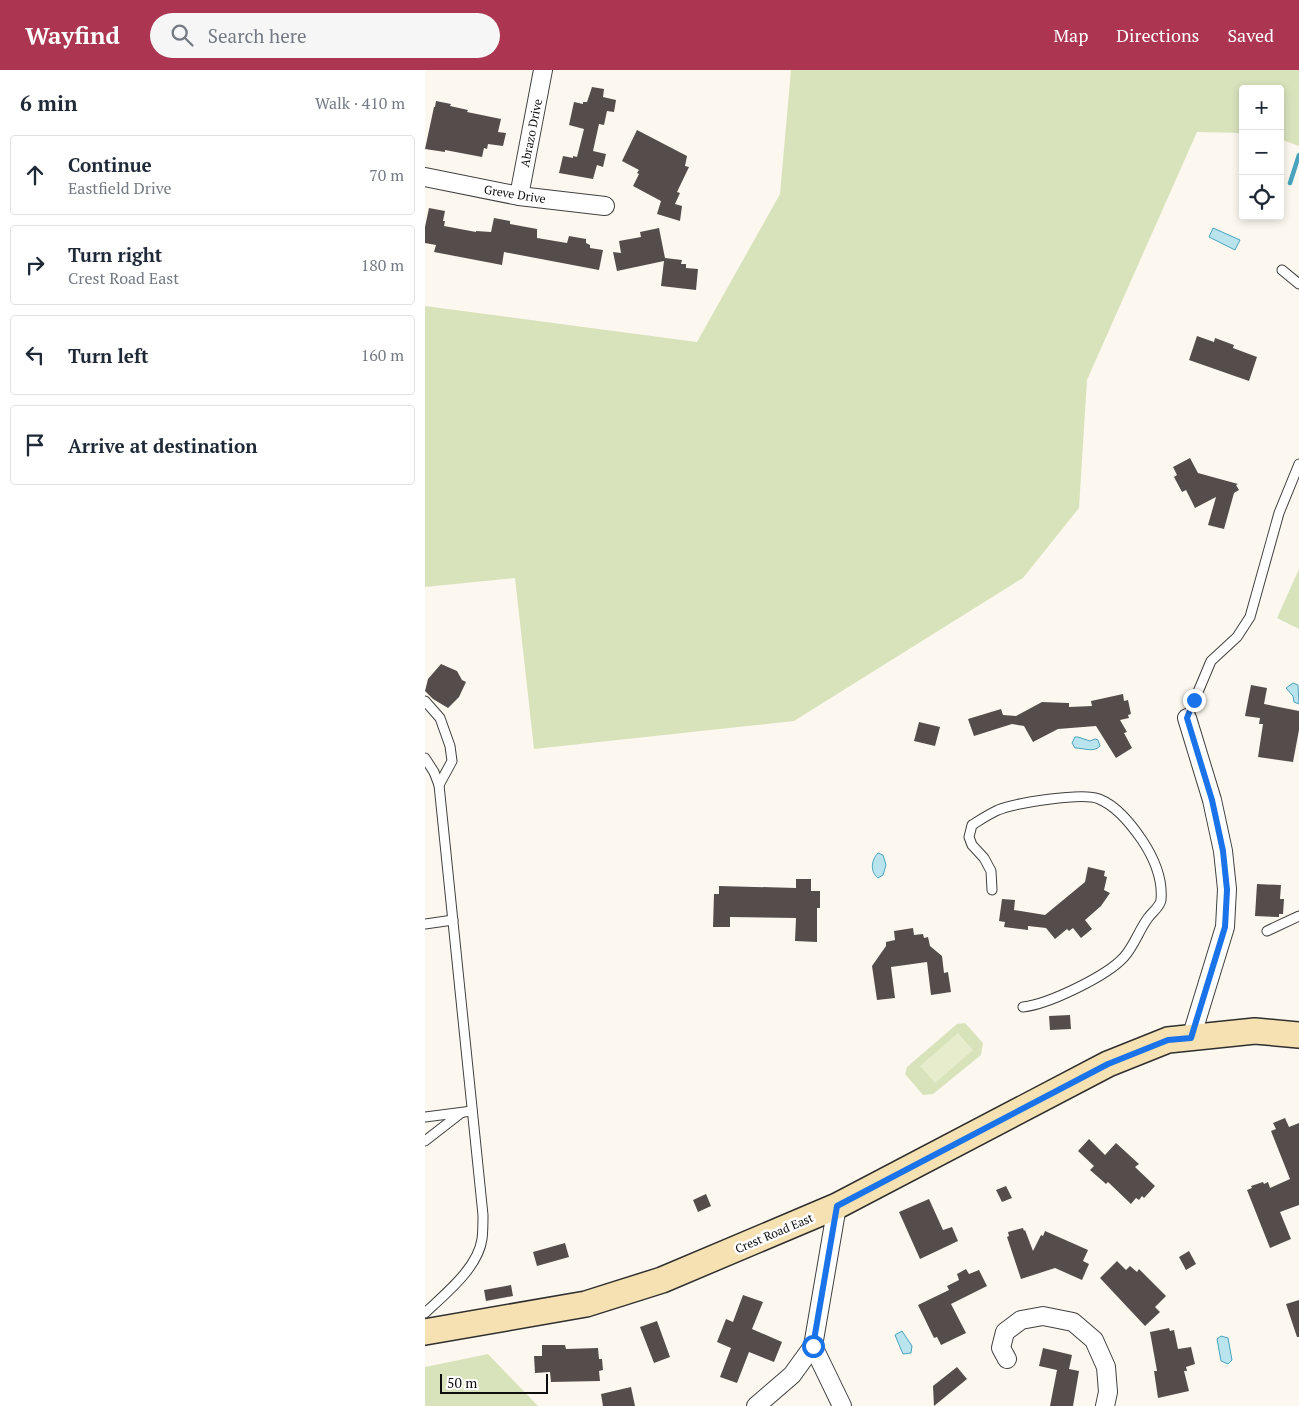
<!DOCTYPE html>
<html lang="en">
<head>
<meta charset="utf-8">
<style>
	:root { --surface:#fff; --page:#f6f6f7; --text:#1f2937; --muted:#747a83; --line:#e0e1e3; --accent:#ac3651 }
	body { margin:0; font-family:"PT Serif",serif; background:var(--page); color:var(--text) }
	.controls { position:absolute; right:15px; top:15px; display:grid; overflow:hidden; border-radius:5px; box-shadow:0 2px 8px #0003 }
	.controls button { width:45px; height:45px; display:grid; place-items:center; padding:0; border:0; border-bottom:1px solid var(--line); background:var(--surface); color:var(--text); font:25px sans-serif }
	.scale { position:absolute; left:15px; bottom:12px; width:108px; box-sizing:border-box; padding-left:5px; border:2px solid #0d0d0d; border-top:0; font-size:14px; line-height:18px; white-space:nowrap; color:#0d0d0d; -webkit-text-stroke:4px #fff; paint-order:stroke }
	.stop { position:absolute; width:15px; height:15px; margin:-11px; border:4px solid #1a73e8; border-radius:50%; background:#fff }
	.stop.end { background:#1a73e8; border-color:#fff; box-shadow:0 1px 5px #0008 }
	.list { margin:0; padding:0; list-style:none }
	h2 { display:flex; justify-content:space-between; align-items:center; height:65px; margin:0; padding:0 20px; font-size:21px }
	h2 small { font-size:16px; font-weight:400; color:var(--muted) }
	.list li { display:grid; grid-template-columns:32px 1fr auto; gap:15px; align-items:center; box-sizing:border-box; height:80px; margin:0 10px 10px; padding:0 10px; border:1px solid var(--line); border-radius:5px }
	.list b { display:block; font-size:19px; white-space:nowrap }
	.list p { margin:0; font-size:16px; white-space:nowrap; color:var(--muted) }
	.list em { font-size:16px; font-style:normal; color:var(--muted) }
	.icon { flex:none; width:28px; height:28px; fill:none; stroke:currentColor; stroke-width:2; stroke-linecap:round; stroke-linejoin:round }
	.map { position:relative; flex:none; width:874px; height:1336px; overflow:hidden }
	header { display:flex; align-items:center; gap:30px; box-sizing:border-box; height:70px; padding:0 25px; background:var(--accent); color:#fff }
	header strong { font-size:24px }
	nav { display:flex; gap:28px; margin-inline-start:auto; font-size:18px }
	.search { width:350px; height:45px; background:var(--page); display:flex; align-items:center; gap:12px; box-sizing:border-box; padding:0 18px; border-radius:28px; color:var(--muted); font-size:19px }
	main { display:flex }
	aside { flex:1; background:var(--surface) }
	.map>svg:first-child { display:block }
	.green { fill:#d8e3bc }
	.pitch { fill:#e7eccd }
	.water { fill:#b9e4ee; stroke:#49a3bd }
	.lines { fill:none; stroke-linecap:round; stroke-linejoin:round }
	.stream { stroke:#49a3bd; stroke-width:4.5 }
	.building { fill:#544d4b }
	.lane-casing { stroke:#404040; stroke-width:11 }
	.street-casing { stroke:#404040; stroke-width:20 }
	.secondary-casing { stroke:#2f2f2f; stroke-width:28 }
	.lane { stroke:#fff; stroke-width:9 }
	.street { stroke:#fff; stroke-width:18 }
	.secondary { stroke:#f5e1b2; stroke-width:25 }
	.route { stroke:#1a73e8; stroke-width:6 }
	.labels { text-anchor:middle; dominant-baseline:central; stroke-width:5; stroke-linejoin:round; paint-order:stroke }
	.street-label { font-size:12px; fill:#0d0d0d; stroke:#fff }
</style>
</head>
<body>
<header>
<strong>Wayfind</strong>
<div class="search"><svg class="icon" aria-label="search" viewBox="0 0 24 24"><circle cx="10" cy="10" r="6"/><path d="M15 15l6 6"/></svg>Search here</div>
<nav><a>Map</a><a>Directions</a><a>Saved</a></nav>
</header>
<main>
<aside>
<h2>6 min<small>Walk · 410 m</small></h2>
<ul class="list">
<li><svg class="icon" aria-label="ahead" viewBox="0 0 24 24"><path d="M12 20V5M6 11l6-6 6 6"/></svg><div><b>Continue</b><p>Eastfield Drive</p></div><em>70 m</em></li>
<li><svg class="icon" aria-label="right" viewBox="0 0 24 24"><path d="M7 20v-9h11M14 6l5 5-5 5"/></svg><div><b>Turn right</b><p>Crest Road East</p></div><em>180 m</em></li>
<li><svg class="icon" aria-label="left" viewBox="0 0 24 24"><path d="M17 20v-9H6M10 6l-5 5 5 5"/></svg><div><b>Turn left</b></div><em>160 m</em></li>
<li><svg class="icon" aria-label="arrive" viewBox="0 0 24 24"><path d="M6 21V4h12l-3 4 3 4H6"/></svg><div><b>Arrive at destination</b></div></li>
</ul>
</aside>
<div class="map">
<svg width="874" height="1336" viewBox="0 0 874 1336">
	<rect width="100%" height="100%" fill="#fdf8ef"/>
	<g class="green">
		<path d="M 366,0 L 874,0 L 874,76 L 855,69 L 855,19 L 818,19 L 818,63 L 772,62 L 662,310 L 654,438 L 598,508 L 369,651 L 109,679 L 90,508 L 0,517 L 0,236 L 272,272 L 355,124 Z"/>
		<path d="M 874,499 L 874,559 L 852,548 Z"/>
		<path d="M 540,953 L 558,973 L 556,985 L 508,1024 L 498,1025 L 480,1004 L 482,997 L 532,954 Z"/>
		<path d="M 63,1284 L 113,1336 L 0,1336 L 0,1297 Z"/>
	</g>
	<path class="pitch" d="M 533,963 L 548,980 L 510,1013 L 495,996 Z"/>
	<g class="water">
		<path d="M 788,158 L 815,170 L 810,180 L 784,167 Z"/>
		<path d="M 868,613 L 873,615 L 874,634 L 869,632 L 868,626 L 861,618 Z"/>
		<path d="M 650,667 L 653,667 L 665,671 L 670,669 L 673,670 L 675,676 C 669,683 659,678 650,678 L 647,673 Z"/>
		<path d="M 453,783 L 458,785 L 461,795 L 458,805 L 453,808 C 445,802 446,790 453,783 Z"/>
		<path d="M 477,1261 L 487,1276 L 486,1283 L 478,1284 L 470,1265 Z"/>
		<path d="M 796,1266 L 803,1268 L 807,1290 L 803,1294 L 796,1291 L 792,1269 Z"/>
	</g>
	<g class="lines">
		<path class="stream" d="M 865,113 L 874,85"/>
	</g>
	<g class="building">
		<path d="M 167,17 L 179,19 L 178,27 L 191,30 L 189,42 L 182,41 L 179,55 L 174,54 L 168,81 L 181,84 L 178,97 L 172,95 L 168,109 L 134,103 L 138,86 L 148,88 L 148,86 L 152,87 L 159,59 L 144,55 L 149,32 L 158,34 L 158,32 L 162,32 Z"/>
		<path d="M 11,31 L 26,34 L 25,36 L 43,40 L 42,42 L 76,49 L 73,62 L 81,63 L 78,76 L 63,74 L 62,79 L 59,78 L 57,87 L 20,80 L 20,82 L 0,79 L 9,37 L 10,37 Z"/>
		<path d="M 212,60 L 262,86 L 260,96 L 264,97 L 252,122 L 255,123 L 250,134 L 257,136 L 255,151 L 232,144 L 236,131 L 208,116 L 214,104 L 212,103 L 214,100 L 197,91 Z"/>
		<path d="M 4,138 L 20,141 L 18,151 L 20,151 L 19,156 L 51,162 L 51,161 L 66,162 L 69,148 L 85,151 L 85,154 L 112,159 L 112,168 L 142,173 L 144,166 L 161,169 L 161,173 L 165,175 L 165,178 L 178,180 L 174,200 L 79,182 L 77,195 L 9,182 L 11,175 L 0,173 L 0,157 Z"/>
		<path d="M 234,158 L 240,188 L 257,190 L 256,194 L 261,194 L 261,198 L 273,199 L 271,220 L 236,216 L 239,191 L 192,201 L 188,182 L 196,183 L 194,171 L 216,167 L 215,162 Z"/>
		<path d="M 772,266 L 789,272 L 790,268 L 809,275 L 808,278 L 832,287 L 824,311 L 764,290 Z"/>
		<path d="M 765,388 L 773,403 L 813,414 L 811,415 L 814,420 L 809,423 L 799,459 L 783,455 L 791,427 L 770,438 L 761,420 L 757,422 L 749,407 L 752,405 L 748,397 Z"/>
		<path d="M 16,594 L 32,601 L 37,610 L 41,612 L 34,627 L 23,638 L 8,629 L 0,621 L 3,609 Z"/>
		<path d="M 826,615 L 842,618 L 839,634 L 874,641 L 874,660 L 868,692 L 833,687 L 838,654 L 834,654 L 835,648 L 820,646 Z"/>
		<path d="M 698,624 L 699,631 L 703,630 L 706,644 L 703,645 L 704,648 L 695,650 L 702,662 L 699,663 L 707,678 L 691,688 L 671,656 L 633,659 L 608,672 L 599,656 L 587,654 L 549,666 L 543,649 L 576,639 L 578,645 L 591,646 L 617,632 L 644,633 L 644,637 L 667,636 L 666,631 Z"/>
		<path d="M 494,652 L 515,657 L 510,676 L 489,671 Z"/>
		<path d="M 663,797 L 680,801 L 679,806 L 682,807 L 679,820 L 685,823 L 676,836 L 660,850 L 667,859 L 656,868 L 648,858 L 644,861 L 642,859 L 630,869 L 621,858 L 603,856 L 603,860 L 579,857 L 580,852 L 574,851 L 577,829 L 590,830 L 589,840 L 620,845 L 660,812 Z"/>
		<path d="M 371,809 L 386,809 L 386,821 L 395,821 L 395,838 L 392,838 L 392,872 L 370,871 L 371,848 L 305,847 L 305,857 L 288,857 L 289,824 L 294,824 L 294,816 L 371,818 Z"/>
		<path d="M 832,814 L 856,815 L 855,829 L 859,829 L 858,844 L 854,844 L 854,847 L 830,846 Z"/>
		<path d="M 488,858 L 489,865 L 498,864 L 499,868 L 503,867 L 505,876 L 517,886 L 519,903 L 523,902 L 526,922 L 506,925 L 502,892 L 466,897 L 470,928 L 452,930 L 447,896 L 461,876 L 461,872 L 470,870 L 469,861 Z"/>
		<path d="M 645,945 L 646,959 L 625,960 L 624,946 Z"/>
		<path d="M 860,1048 L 864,1057 L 874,1053 L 874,1135 L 855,1142 L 866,1169 L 845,1178 L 822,1120 L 827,1118 L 826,1116 L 838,1112 L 839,1114 L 843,1112 L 845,1118 L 865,1109 L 846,1061 L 851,1059 L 848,1053 Z"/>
		<path d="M 664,1069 L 680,1085 L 691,1073 L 714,1094 L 710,1097 L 730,1116 L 719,1128 L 717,1126 L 714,1130 L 711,1128 L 706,1134 L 683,1112 L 681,1114 L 665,1100 L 669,1096 L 653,1081 Z"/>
		<path d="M 581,1116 L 587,1128 L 577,1132 L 571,1120 Z"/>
		<path d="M 281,1124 L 286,1136 L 273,1142 L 268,1130 Z"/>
		<path d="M 504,1129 L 518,1160 L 527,1157 L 533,1171 L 495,1189 L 474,1142 Z"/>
		<path d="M 598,1158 L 599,1161 L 600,1160 L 608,1181 L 616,1165 L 618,1166 L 620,1161 L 663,1180 L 658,1191 L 664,1194 L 657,1210 L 630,1198 L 596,1209 L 582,1167 L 584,1166 L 583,1162 Z"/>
		<path d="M 140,1173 L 144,1187 L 112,1196 L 108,1182 Z"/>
		<path d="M 764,1181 L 771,1194 L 761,1200 L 754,1187 Z"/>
		<path d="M 692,1191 L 701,1200 L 705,1196 L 712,1202 L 714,1199 L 741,1226 L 730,1237 L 735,1242 L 720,1256 L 675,1208 Z"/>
		<path d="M 541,1199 L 544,1204 L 554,1200 L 562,1216 L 526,1234 L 541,1263 L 516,1275 L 512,1267 L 509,1268 L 493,1235 L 524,1220 L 522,1216 L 534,1210 L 532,1204 Z"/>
		<path d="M 86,1215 L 88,1226 L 61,1231 L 59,1220 Z"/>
		<path d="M 318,1225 L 338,1232 L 327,1259 L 357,1272 L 349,1292 L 324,1282 L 312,1313 L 295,1307 L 306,1278 L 292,1272 L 301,1249 L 308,1252 Z"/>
		<path d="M 874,1230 L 874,1267 L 872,1267 L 861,1234 Z"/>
		<path d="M 232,1251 L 245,1287 L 229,1293 L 215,1257 Z"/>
		<path d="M 744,1258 L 745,1261 L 749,1260 L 753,1279 L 766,1277 L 770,1294 L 761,1297 L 762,1301 L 759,1301 L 764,1321 L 733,1328 L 729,1301 L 732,1301 L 725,1262 Z"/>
		<path d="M 117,1275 L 140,1275 L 141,1279 L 173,1278 L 174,1289 L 177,1289 L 178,1300 L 174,1301 L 175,1311 L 126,1312 L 125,1302 L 110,1303 L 109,1286 L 117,1286 Z"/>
		<path d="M 618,1278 L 647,1285 L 644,1299 L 654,1301 L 648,1336 L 625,1336 L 632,1300 L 614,1296 Z"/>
		<path d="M 532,1297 L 542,1309 L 509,1336 L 508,1316 Z"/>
		<path d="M 206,1317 L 210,1336 L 178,1336 L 176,1324 Z"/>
	</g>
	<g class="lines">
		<g class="lane-casing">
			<g id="lane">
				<path d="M 857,200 L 874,214"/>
				<path d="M 0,631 L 15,648 L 25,676 L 27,691 L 14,715"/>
				<path d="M 762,648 L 786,591 L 812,567 L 825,547 L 854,443 L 874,394"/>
				<path d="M 0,688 L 9,702 L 14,715 L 58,1145 C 58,1153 58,1161 57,1169 C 53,1198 20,1224 0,1243"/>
				<path d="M 567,820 L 566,801 L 559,788 L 547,775 L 544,767 L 547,755 C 555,750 564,744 573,740 C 590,733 658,722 674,729 C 692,736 706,754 717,770 C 729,788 738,808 736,830 C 735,837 727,842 723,848 C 714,860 709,876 699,887 C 682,906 624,934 598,937"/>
				<path d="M 0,854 L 28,850"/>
				<path d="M 842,861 L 874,846"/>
				<path d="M 0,1047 L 47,1041"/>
				<path d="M 0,1071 L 36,1043"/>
			</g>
		</g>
		<g class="street-casing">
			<g id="street">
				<path d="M 0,107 L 94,126 L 180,136"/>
				<path d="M 94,126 L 118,0"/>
				<path d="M 762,648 L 787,730 L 798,781 L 802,819 L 800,857 L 766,968"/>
				<path d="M 388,1276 L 417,1336"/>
				<path d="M 582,1289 L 576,1278 L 580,1262 L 596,1250 L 618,1246 L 648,1252 L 669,1270 L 681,1297 L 683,1322 L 680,1336"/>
				<path d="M 331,1336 L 367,1305 L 388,1276 L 412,1136"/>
			</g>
		</g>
		<g class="secondary-casing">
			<path id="secondary" d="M 0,1262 L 161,1234 L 237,1210 L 412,1136 L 683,994 L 743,970 L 830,961 L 874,965"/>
		</g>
		<use href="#lane" class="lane"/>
		<use href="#street" class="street"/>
		<use href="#secondary" class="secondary"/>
	</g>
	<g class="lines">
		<path class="route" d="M 388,1276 L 412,1136 L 683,994 L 743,970 L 766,968 L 800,857 L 802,820 L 798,781 L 787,730 L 762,648 L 769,630"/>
	</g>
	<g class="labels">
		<g class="street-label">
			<text transform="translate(106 63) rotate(-79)">Abrazo Drive</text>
			<text transform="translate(90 124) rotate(9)">Greve Drive</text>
			<text transform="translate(349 1163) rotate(-23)">Crest Road East</text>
		</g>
	</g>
</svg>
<div class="controls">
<button>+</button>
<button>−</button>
<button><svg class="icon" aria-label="locate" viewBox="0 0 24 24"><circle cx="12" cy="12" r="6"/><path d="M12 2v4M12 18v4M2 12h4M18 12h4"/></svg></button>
</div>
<div class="scale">50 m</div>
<div class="stop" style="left:388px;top:1276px"></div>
<div class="stop end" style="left:769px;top:630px"></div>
</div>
</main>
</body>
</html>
